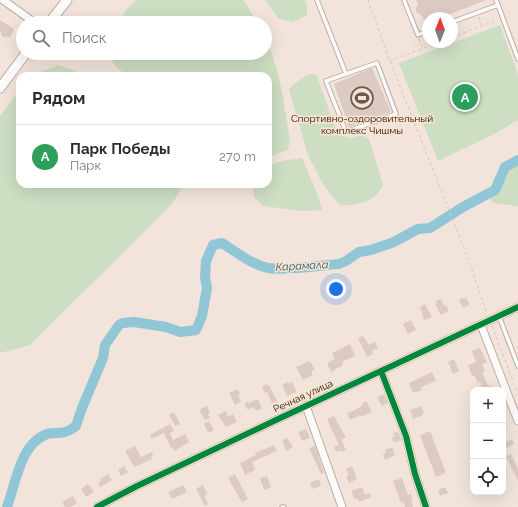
<!DOCTYPE html>
<html lang="ru">
<head>
<meta charset="utf-8">
<style>
	:root { --surface:#fff; --page:#f7f7f7; --text:#2b2b33; --muted:#7c7c81; --line:#e1e1e2; --accent:#665c54 }
	body { margin:0; font-family:Raleway,sans-serif; background:var(--page); color:var(--text) }
	.controls { position:absolute; right:12px; bottom:12px; display:grid; overflow:hidden; border-radius:8px; box-shadow:0 4px 16px #0002 }
	.controls button { width:36px; height:36px; display:grid; place-items:center; padding:0; border:0; border-bottom:1px solid var(--line); background:var(--surface); color:var(--text); font:20px sans-serif }
	.compass { position:absolute; left:422px; top:12px; width:36px; height:36px; border-radius:50%; background:var(--surface); box-shadow:0 4px 16px #0002; rotate:1deg }
	.you { position:absolute; left:336px; top:289px; width:14px; height:14px; margin:-10px; border:3px solid #fff; border-radius:50%; background:#1a73e8; box-shadow:0 0 0 6px #1a73e833 }
	.badge { display:grid; place-items:center; width:26px; height:26px; border-radius:50%; background:var(--accent); color:#fff; font-size:13px; font-weight:700 }
	.pin { position:absolute; translate:-50% -50%; border:2px solid #fff; box-shadow:0 1px 4px #0006 }
	.list { margin:0; padding:0; list-style:none }
	h2 { display:flex; justify-content:space-between; align-items:center; height:52px; margin:0; padding:0 16px; font-size:17px }
	h2 small { font-size:13px; font-weight:400; color:var(--muted) }
	.list li { display:grid; grid-template-columns:26px 1fr auto; gap:12px; align-items:center; box-sizing:border-box; height:64px; padding:0 16px; border-top:1px solid var(--line) }
	.list b { display:block; font-size:15px; white-space:nowrap }
	.list p { margin:0; font-size:13px; white-space:nowrap; color:var(--muted) }
	.list em { font-size:13px; font-style:normal; color:var(--muted) }
	.icon { flex:none; width:22px; height:22px; fill:none; stroke:currentColor; stroke-width:2; stroke-linecap:round; stroke-linejoin:round }
	.map { position:relative; flex:none; width:518px; height:507px; overflow:hidden }
	.search { position:absolute; background:var(--surface); box-shadow:0 4px 16px #0002; left:16px; top:16px; width:256px; height:44px; display:flex; align-items:center; gap:10px; box-sizing:border-box; padding:0 14px; border-radius:22px; color:var(--muted); font-size:15px }
	.panel { position:absolute; background:var(--surface); box-shadow:0 4px 16px #0002; left:16px; top:72px; width:256px; height:116px; border-radius:12px }
	.map>svg:first-child { display:block }
	.green { fill:#cddec2 }
	.lines { fill:none; stroke-linecap:round; stroke-linejoin:round }
	.river { stroke:#91c6d7; stroke-width:10 }
	.building { fill:#dccbc2 }
	.service-casing { stroke:#b9aea6; stroke-width:5.5 }
	.minor-casing { stroke:#b9aea6; stroke-width:9 }
	.tertiary-casing { stroke:#b9aea6; stroke-width:11 }
	.path { stroke:#cdc8c5; stroke-width:1; stroke-dasharray:3 3; stroke-linecap:butt }
	.service { stroke:#fdfbf9; stroke-width:3.5 }
	.minor { stroke:#fdfbf9; stroke-width:7 }
	.tertiary { stroke:#fdfbf9; stroke-width:9 }
	.cycleway-casing { stroke:#fce3d0; stroke-width:8 }
	.cycleway { stroke:#00873e; stroke-width:6 }
	.labels { text-anchor:middle; dominant-baseline:central; stroke-width:3; stroke-linejoin:round; paint-order:stroke }
	.poi-label { font-size:10px; fill:#1b130c; stroke:#fce3d0 }
	.street-label { font-size:10px; fill:#1b130c; stroke:#fce3d0 }
	.water-label { font-size:11px; font-style:italic; fill:#1f6075; stroke:#fce3d0 }
</style>
</head>
<body>
<div class="map">
<svg width="518" height="507" viewBox="0 0 518 507">
	<rect width="100%" height="100%" fill="#f2e4da"/>
	<g class="green">
		<path d="M 136,0 L 244,0 L 257,23 L 120,23 L 125,11 Z"/>
		<path d="M 264,0 L 305,0 L 307,6 L 307,15 L 293,22 L 279,19 L 267,2 Z"/>
		<path d="M 500,25 L 518,75 L 518,120 L 494,134 L 438,161 L 399,63 Z"/>
		<path d="M 265,38 C 281,69 284,107 290,140 L 288,150 L 268,157 L 268,76 L 127,76 L 113,64 L 112,53 L 265,53 Z"/>
		<path d="M 58,65 L 76,71 L 83,76 L 31,76 Z"/>
		<path d="M 309,74 L 316,74 L 335,127 L 342,136 L 350,138 L 362,135 L 369,139 L 383,185 C 375,202 357,206 340,205 L 324,186 L 308,155 L 289,89 L 295,83 Z"/>
		<path d="M 20,90 L 20,184 L 184,184 L 172,204 L 30,345 L 0,353 L 0,116 Z"/>
		<path d="M 518,155 L 518,206 L 493,203 L 487,194 L 504,162 Z"/>
		<path d="M 302,158 L 318,196 L 322,210 L 303,211 L 263,206 L 254,197 L 253,184 L 268,184 L 268,166 L 282,161 Z"/>
	</g>
	<g class="lines">
		<path class="river" d="M 7,507 C 16,483 20,444 47,434 C 52,432 59,434 65,432 C 69,431 73,428 76,426 L 82,408 L 103,358 L 105,345 L 119,325 L 123,323 L 134,322 L 166,327 L 180,332 L 196,330 L 202,316 L 207,288 L 205,277 L 206,261 L 213,245 L 222,243 C 236,252 251,264 268,268 C 285,271 321,265 339,264 L 346,261 L 359,252 L 371,250 L 394,242 L 418,229 L 430,228 L 463,207 L 495,190 L 505,167 L 518,160"/>
	</g>
	<g class="building">
		<path d="M 416,0 L 486,0 L 440,18 L 428,18 L 428,28 L 427,28 L 422,16 L 416,12 L 416,8 L 418,4 Z"/>
		<path d="M 0,20 L 14,29 L 10,38 L 6,36 L 5,38 L 1,35 L 2,33 L 0,32 Z"/>
		<path d="M 372,68 L 391,112 L 349,127 L 334,84 Z"/>
		<path d="M 466,297 L 470,305 L 463,308 L 459,300 Z"/>
		<path d="M 441,299 L 444,306 L 446,305 L 449,311 L 441,315 L 435,304 L 437,303 L 436,301 Z"/>
		<path d="M 425,304 L 432,317 L 424,320 L 422,315 L 423,315 L 420,307 Z"/>
		<path d="M 411,320 L 416,330 L 408,334 L 403,324 Z"/>
		<path d="M 363,336 L 369,345 L 375,342 L 378,348 L 372,351 L 373,354 L 367,357 L 358,338 Z"/>
		<path d="M 350,344 L 355,356 L 342,362 L 343,365 L 331,372 L 327,363 L 335,359 L 332,353 Z"/>
		<path d="M 480,348 L 487,363 L 482,364 L 485,371 L 482,372 L 488,386 L 490,385 L 492,390 L 479,390 L 482,388 L 480,382 L 478,383 L 474,375 L 472,376 L 468,365 L 476,362 L 472,351 Z"/>
		<path d="M 454,359 L 459,371 L 453,374 L 448,362 Z"/>
		<path d="M 310,361 L 315,370 L 311,371 L 313,375 L 303,380 L 296,367 Z"/>
		<path d="M 432,372 L 436,381 L 421,387 L 422,390 L 413,393 L 409,383 Z"/>
		<path d="M 288,382 L 289,384 L 292,382 L 297,392 L 287,396 L 282,385 Z"/>
		<path d="M 267,384 L 268,386 L 269,385 L 277,401 L 272,403 L 267,392 L 265,393 L 262,387 Z"/>
		<path d="M 237,389 L 240,394 L 238,395 L 241,402 L 235,405 L 229,393 Z"/>
		<path d="M 384,394 L 388,403 L 382,406 L 377,397 Z"/>
		<path d="M 258,399 L 262,408 L 256,411 L 254,407 L 248,410 L 244,404 L 248,402 L 249,403 Z"/>
		<path d="M 366,401 L 372,412 L 361,417 L 360,415 L 350,420 L 347,413 L 357,409 L 363,405 L 362,404 Z"/>
		<path d="M 207,406 L 210,413 L 208,414 L 210,418 L 205,420 L 199,410 Z"/>
		<path d="M 421,406 L 424,413 L 422,414 L 423,415 L 413,419 L 410,410 Z"/>
		<path d="M 226,411 L 228,417 L 233,414 L 237,422 L 226,427 L 218,415 Z"/>
		<path d="M 174,412 L 180,424 L 175,426 L 169,415 Z"/>
		<path d="M 334,416 L 346,438 L 341,439 L 346,450 L 341,452 L 341,450 L 336,452 L 334,447 L 339,445 L 327,419 Z"/>
		<path d="M 209,421 L 214,430 L 208,433 L 204,424 Z"/>
		<path d="M 170,424 L 174,431 L 170,433 L 173,440 L 185,434 L 189,442 L 174,451 L 172,447 L 171,448 L 164,433 L 152,439 L 150,435 Z"/>
		<path d="M 306,429 L 310,438 L 302,441 L 298,432 Z"/>
		<path d="M 430,431 L 446,473 L 436,477 L 420,435 Z"/>
		<path d="M 398,432 L 402,440 L 394,443 L 392,437 L 395,436 L 393,433 Z"/>
		<path d="M 287,438 L 293,447 L 286,451 L 282,440 Z"/>
		<path d="M 512,439 L 514,444 L 506,448 L 504,443 Z"/>
		<path d="M 274,445 L 277,451 L 252,462 L 255,470 L 245,475 L 240,463 L 256,455 L 255,453 Z"/>
		<path d="M 135,446 L 141,457 L 152,452 L 153,456 L 151,457 L 152,459 L 134,467 L 125,451 Z"/>
		<path d="M 315,446 L 324,473 L 321,474 L 309,448 Z"/>
		<path d="M 392,447 L 395,455 L 385,460 L 383,454 L 386,453 L 385,450 Z"/>
		<path d="M 511,454 L 518,469 L 518,481 L 506,456 Z"/>
		<path d="M 124,466 L 128,472 L 121,476 L 118,470 Z"/>
		<path d="M 352,466 L 357,479 L 349,483 L 346,476 L 349,475 L 346,469 Z"/>
		<path d="M 108,474 L 112,480 L 100,487 L 98,483 L 101,481 L 100,479 Z"/>
		<path d="M 235,474 L 248,499 L 242,502 L 228,478 Z"/>
		<path d="M 267,476 L 271,487 L 264,490 L 260,478 Z"/>
		<path d="M 402,478 L 408,495 L 411,494 L 413,499 L 411,500 L 413,507 L 405,507 L 403,502 L 401,503 L 393,481 Z"/>
		<path d="M 319,479 L 321,486 L 312,489 L 310,483 Z"/>
		<path d="M 88,484 L 94,492 L 86,497 L 81,489 Z"/>
		<path d="M 183,485 L 187,492 L 172,499 L 168,492 Z"/>
		<path d="M 203,485 L 207,494 L 204,496 L 208,504 L 205,506 L 196,489 Z"/>
		<path d="M 362,487 L 365,495 L 369,493 L 371,497 L 359,502 L 358,498 L 355,500 L 351,491 Z"/>
		<path d="M 445,487 L 448,493 L 440,496 L 438,490 Z"/>
		<path d="M 73,496 L 77,503 L 70,507 L 65,507 L 62,502 Z"/>
	</g>
	<g class="lines">
		<g class="service-casing">
			<g id="service">
				<path d="M 317,0 L 346,74"/>
				<path d="M 404,0 L 418,35 L 428,31"/>
				<path d="M 498,5 L 518,59"/>
				<path d="M 452,22 L 498,5 L 496,0"/>
				<path d="M 377,63 L 396,114 L 346,132 L 326,81 Z"/>
				<path d="M 499,316 L 518,366"/>
				<path d="M 282,507 L 284,507"/>
			</g>
		</g>
		<g class="minor-casing">
			<g id="minor">
				<path d="M 3,0 L 35,23"/>
				<path d="M 481,325 L 518,421"/>
				<path d="M 381,371 L 406,436 L 415,474 L 426,507"/>
				<path d="M 306,406 L 342,507"/>
				<path d="M 97,507 L 137,486 L 276,420 L 518,307"/>
			</g>
		</g>
		<g class="tertiary-casing">
			<g id="tertiary">
				<path d="M 49,23 L 67,0"/>
				<path d="M 0,88 L 26,53"/>
			</g>
		</g>
		<g class="path">
			<path d="M 368,0 L 390,61 L 469,261 L 487,314"/>
			<path d="M 445,16 L 445,18"/>
			<path d="M 479,17 L 482,25"/>
			<path d="M 452,37 L 498,20"/>
			<path d="M 419,39 L 422,47"/>
			<path d="M 390,61 L 440,42"/>
			<path d="M 492,326 L 518,394"/>
		</g>
		<use href="#service" class="service"/>
		<use href="#minor" class="minor"/>
		<use href="#tertiary" class="tertiary"/>
		<g class="cycleway-casing">
			<g id="cycleway">
				<path d="M 381,371 L 406,436 L 415,474 L 426,507"/>
				<path d="M 97,507 L 137,486 L 276,420 L 518,307"/>
			</g>
		</g>
		<use href="#cycleway" class="cycleway"/>
	</g>
	<defs>
		<g id="stadium-ring" transform="scale(1.15)"><circle r="9.5" fill="#fce3d0" stroke="#665c54" stroke-width="1.5"/><path d="M0-5a6.5 5 0 1 0 0 10a6.5 5 0 1 0 0-10ZM-3.5-1.8h7v3.6h-7Z" fill="#665c54"/></g>
	</defs>
	<g fill-rule="evenodd">
		<use href="#stadium-ring" x="362" y="98"/>
	</g>
	<g class="labels">
		<g class="poi-label">
			<text x="362" y="118">Спортивно-оздоровительный<tspan x="362" dy="12">комплекс Чишмы</tspan></text>
		</g>
		<g class="street-label">
			<text transform="translate(303 396) rotate(-25)">Речная улица</text>
		</g>
		<g class="water-label">
			<text transform="translate(302 266) rotate(-3)">Карамала</text>
		</g>
	</g>
</svg>
<div class="controls">
<button>+</button>
<button>−</button>
<button><svg class="icon" aria-label="locate" viewBox="0 0 24 24"><circle cx="12" cy="12" r="6"/><path d="M12 2v4M12 18v4M2 12h4M18 12h4"/></svg></button>
</div>
<svg class="compass" viewBox="-18 -18 36 36"><path d="M0-13l5 13h-10z" fill="#e53935"/><path d="M0 13l5-13h-10z" fill="#7c7c81"/></svg>
<div class="you"></div>
<div class="pin badge" style="left:465px;top:97px;background:#2e9e5b">A</div>
<div class="search"><svg class="icon" aria-label="search" viewBox="0 0 24 24"><circle cx="10" cy="10" r="6"/><path d="M15 15l6 6"/></svg>Поиск</div>
<section class="panel">
<h2>Рядом<small></small></h2>
<ul class="list">
<li><span class="badge" style="background:#2e9e5b">A</span><div><b>Парк Победы</b><p>Парк</p></div><em>270 m</em></li>
</ul>
</section>
</div>
</body>
</html>
